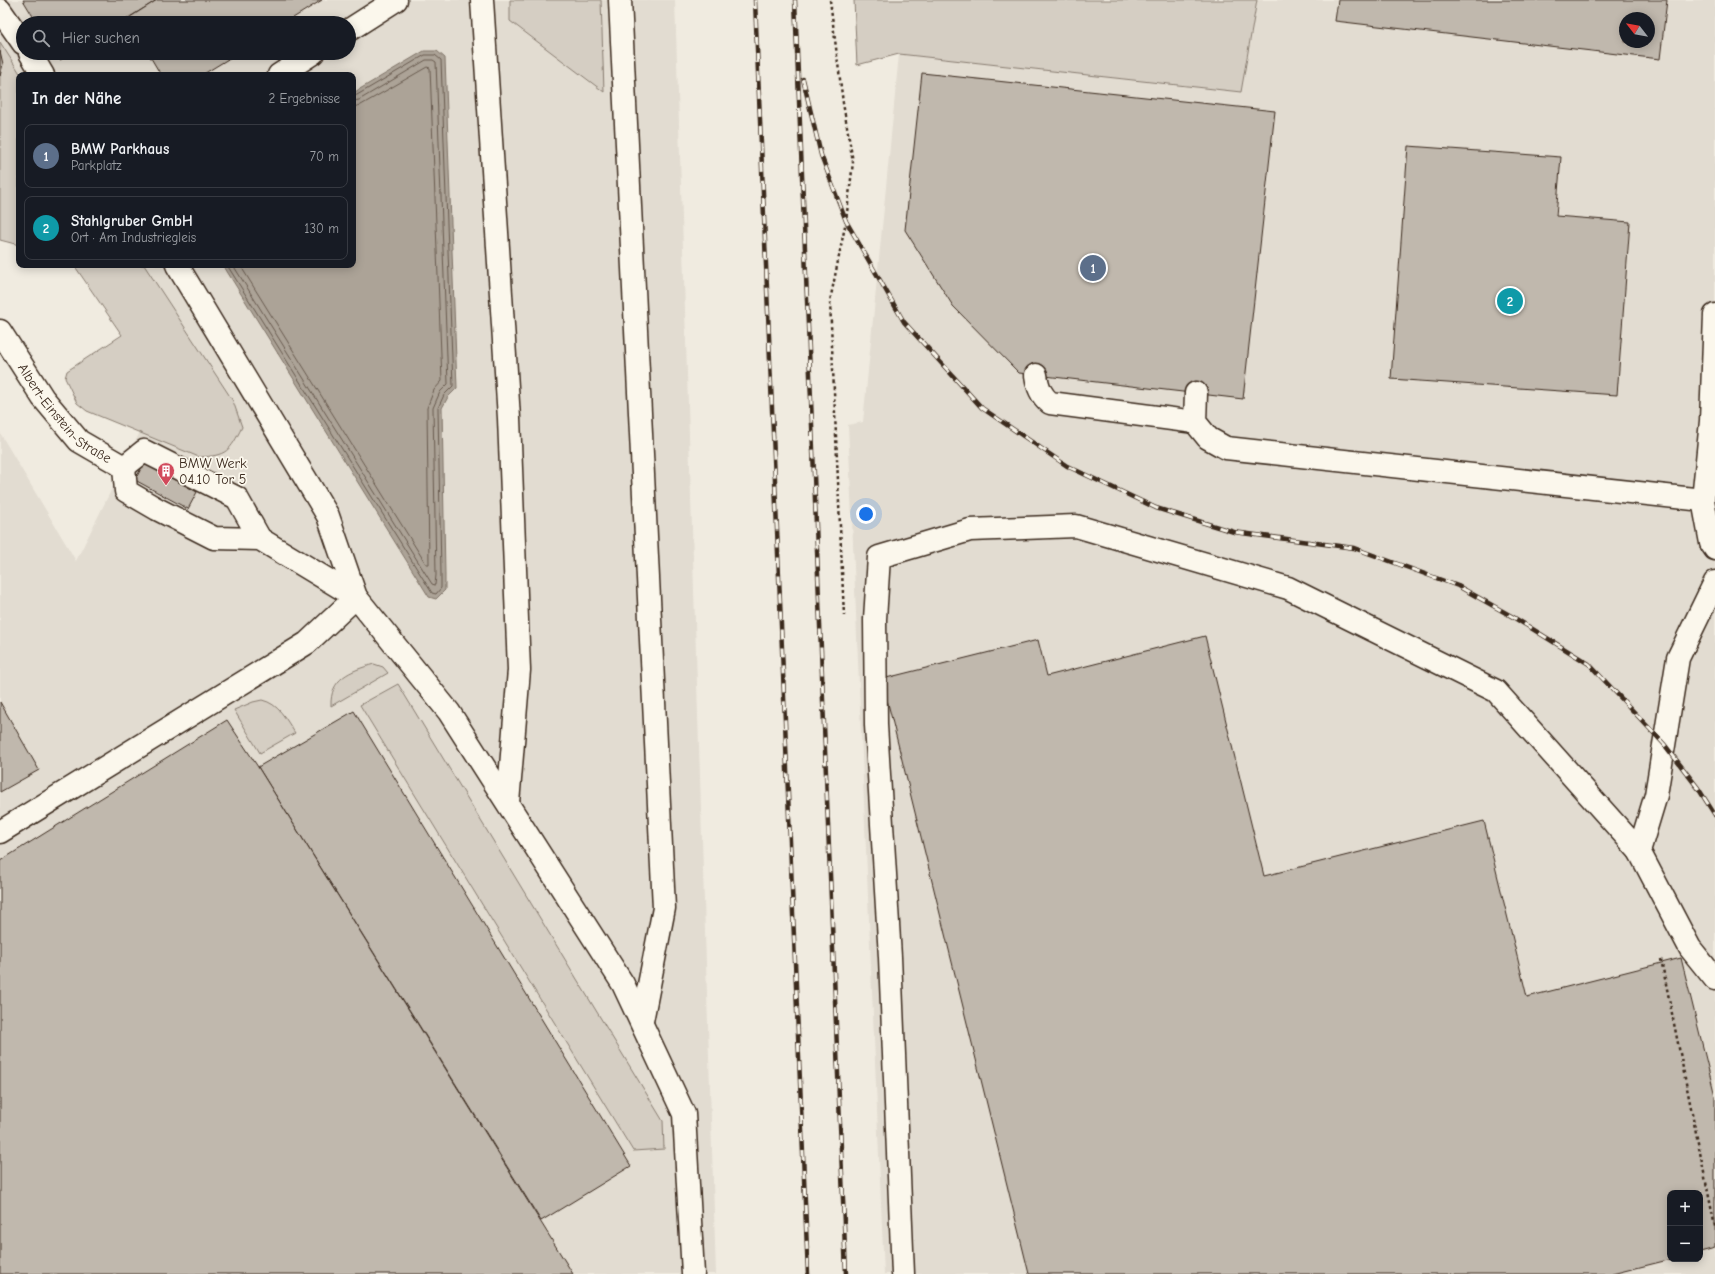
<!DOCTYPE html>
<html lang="de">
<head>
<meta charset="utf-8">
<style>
	:root { --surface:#171b24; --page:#20242c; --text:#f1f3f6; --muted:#9ea1a6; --line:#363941; --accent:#2563eb }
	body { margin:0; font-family:"Comic Neue",sans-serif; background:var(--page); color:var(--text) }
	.controls { position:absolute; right:12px; bottom:12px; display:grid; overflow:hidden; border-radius:8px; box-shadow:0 2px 10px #0003 }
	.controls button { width:36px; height:36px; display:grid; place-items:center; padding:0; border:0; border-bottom:1px solid var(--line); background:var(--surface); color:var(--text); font:20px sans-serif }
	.compass { position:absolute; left:1619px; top:12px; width:36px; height:36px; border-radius:50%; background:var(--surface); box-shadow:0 2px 10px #0003; rotate:301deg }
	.you { position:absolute; left:866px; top:514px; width:14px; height:14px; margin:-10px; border:3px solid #fff; border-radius:50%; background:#1a73e8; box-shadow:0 0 0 6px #1a73e833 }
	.badge { display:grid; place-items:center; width:26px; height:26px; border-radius:50%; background:var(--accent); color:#fff; font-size:13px; font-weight:700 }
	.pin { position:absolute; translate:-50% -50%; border:2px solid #fff; box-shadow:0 1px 4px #0006 }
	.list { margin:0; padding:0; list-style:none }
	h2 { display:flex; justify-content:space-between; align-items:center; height:52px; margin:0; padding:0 16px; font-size:17px }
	h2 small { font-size:13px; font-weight:400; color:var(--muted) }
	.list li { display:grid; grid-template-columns:26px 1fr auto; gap:12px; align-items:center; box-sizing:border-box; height:64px; margin:0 8px 8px; padding:0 8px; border:1px solid var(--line); border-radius:8px }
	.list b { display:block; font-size:15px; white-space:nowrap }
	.list p { margin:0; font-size:13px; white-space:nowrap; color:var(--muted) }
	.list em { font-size:13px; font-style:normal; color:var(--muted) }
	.icon { flex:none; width:22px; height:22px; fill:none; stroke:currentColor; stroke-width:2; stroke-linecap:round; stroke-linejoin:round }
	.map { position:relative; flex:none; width:1715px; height:1274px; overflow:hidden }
	.search { position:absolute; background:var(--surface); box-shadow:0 2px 10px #0003; left:16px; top:16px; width:340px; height:44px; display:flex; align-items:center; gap:10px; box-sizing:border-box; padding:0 14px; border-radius:22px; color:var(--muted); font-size:15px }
	.panel { position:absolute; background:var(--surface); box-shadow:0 2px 10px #0003; left:16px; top:72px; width:340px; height:196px; border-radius:8px }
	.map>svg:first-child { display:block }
	.built { fill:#e2dcd1; fill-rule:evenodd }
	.green { fill:#d5cec3; stroke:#887c70 }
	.water { fill:#aca397; stroke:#7f7367 }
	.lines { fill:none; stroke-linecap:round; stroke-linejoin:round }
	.shore { stroke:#685a4e; stroke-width:1 }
	.building { fill:#c0b8ad; stroke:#3b2a1e; fill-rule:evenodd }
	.minor-casing { stroke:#3b2a1e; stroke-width:25 }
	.path { stroke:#3b2a1e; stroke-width:2.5; stroke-dasharray:3 3; stroke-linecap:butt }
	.minor { stroke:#fbf7ec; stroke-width:22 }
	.rail-casing { stroke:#3b2a1e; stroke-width:4.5 }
	.rail { stroke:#fbf7ec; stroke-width:3; stroke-dasharray:9; stroke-linecap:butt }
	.labels { text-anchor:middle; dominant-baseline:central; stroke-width:3.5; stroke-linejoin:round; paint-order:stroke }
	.street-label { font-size:14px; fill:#3b2a1e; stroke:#fbf7ec }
	.poi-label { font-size:14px; fill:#3b2a1e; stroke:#fbf7ec; text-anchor:start }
</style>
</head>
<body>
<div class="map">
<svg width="1715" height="1274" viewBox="0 0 1715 1274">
	<rect width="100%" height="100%" fill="#f0ebe0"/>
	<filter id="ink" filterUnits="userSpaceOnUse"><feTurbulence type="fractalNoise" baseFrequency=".025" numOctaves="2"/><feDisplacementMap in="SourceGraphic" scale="8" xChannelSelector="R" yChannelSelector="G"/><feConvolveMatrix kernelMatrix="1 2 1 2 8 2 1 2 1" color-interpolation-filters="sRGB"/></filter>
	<g filter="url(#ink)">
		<g class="built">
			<path d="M 0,0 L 675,0 L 716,1274 L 0,1274 L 0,433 L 76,561 L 145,422 L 133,324 L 96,265 L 353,265 L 353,75 L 19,75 L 0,176 ZM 23,23 L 349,23 L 349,53 L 23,53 Z"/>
			<path d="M 1257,0 L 1715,0 L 1715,1274 L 884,1274 L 848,425 L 863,422 L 899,54 L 1241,92 ZM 1625,18 L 1649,18 L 1649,42 L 1625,42 ZM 1670,1193 L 1700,1193 L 1700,1259 L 1670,1259 Z"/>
		</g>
		<g class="green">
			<path d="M 510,0 L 601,0 L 604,92 L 510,21 Z"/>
			<path d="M 854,0 L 1257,0 L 1241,92 L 899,54 L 857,65 Z"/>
			<path d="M 0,42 L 21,75 L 19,75 L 19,245 L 0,240 Z"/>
			<path d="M 74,265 L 144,265 L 233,401 L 242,427 C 230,451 227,456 199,457 L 87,411 L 77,403 L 65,378 L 67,371 L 122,335 Z"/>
			<path d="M 374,664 L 383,667 L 388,673 L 331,706 C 330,678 350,671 374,664 Z"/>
			<path d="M 398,684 L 663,1121 L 664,1149 L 633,1151 L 360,705 Z"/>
			<path d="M 262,700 C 279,704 285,718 295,733 L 260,753 L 234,710 L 253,702 Z"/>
		</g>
		<path class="water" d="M 424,51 L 437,51 L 445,58 L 457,388 L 448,397 L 442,408 L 445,575 L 445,590 L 436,599 L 429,597 L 223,265 L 353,265 L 353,93 Z"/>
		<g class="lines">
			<g class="shore">
				<path d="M 227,265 L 432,593 L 436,594 L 441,588 L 441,575 L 438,408 L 444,395 L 453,386 L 441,60 L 435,55 L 425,55 L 357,95 L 353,96"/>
				<path d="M 233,265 L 432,584 L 435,585 L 436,575 L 433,408 L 440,392 L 448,384 L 436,62 L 433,60 L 426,60 L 359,100 L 353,101"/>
				<path d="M 240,265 L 426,564 L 429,564 L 427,408 L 434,390 L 442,381 L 430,68 L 427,67 L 361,105 L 353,107"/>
			</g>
		</g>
		<g class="building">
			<path d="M 23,0 L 157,0 L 120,23 L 37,23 Z"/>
			<path d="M 157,0 L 322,0 L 285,23 L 129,23 L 127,19 Z"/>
			<path d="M 1338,0 L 1667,0 L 1660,59 L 1335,21 ZM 1625,18 L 1649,18 L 1649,42 L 1625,42 Z"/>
			<path d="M 0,51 L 3,64 L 0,76 Z"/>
			<path d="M 56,53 L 72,53 L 60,60 Z"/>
			<path d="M 148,53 L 238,53 L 202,75 L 161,75 Z"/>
			<path d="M 922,73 L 1275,111 L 1243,399 L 1019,373 L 953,306 L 905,230 Z"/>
			<path d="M 1408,146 L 1561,157 L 1556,216 L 1630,222 L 1617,395 L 1391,379 Z"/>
			<path d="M 144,463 L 197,492 L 188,509 L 135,480 Z"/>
			<path d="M 1205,636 L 1264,876 L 1484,821 L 1527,997 L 1681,958 L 1715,1096 L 1715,1248 L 1700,1252 L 1700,1193 L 1670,1193 L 1670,1259 L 1672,1259 L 1612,1274 L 1029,1274 L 882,679 L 1038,640 L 1047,676 Z"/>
			<path d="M 0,702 L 39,770 L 0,792 Z"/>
			<path d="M 354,711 L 631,1166 L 541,1221 L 258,767 Z"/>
			<path d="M 227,720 L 258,767 L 573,1274 L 0,1274 L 0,861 Z"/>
		</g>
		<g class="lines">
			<g class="minor-casing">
				<g id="minor">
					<path d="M 482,0 L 509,418 L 519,670 L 508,803"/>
					<path d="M 620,0 L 664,908 L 642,1021"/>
					<path d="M 0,10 L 23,43"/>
					<path d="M 349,30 L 396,0"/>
					<path d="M 30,53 L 43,75"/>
					<path d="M 279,75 L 313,53"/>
					<path d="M 1715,315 L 1711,421 L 1703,500 L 1711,543 L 1715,549"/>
					<path id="s1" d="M 0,331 L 43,398 L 79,441 L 124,467"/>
					<path d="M 1036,375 C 1038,388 1041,395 1050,403 L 1195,422"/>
					<path d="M 1196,393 L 1195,422 L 1208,438 L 1226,448 L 1703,500"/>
					<path d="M 124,467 L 126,491 L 157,509 L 214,538 L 260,539 L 356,597 L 449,712 L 623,984 L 684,1114 L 693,1274"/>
					<path d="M 124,467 L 144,451 L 237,498 L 260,539"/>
					<path d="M 1715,582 L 1678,658 L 1656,795 L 1639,851 L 1690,948 L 1715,979"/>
					<path d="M 0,832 L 307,643 L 356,597 L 328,516 L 177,265"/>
					<path d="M 903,1274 L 890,957 L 876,725 L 875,619 L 879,557 L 970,530 L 1076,526 L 1288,588 L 1496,691 L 1639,851"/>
				</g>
			</g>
			<g class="path">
				<path d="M 830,0 L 843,103 L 853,162 L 846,221 L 830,301 L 844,616"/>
				<path d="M 1661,959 L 1715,1227"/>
			</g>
			<use href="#minor" class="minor"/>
			<g class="rail-casing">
				<g id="rail">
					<path d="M 755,0 L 808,1274"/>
					<path d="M 795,0 L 846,1274"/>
					<path d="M 803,79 L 821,155 L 846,221 L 904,322 L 982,408 L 1067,466 L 1156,508 L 1234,532 L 1354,548 L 1458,586 L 1513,617 L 1589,664 L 1664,744 L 1698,788 L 1715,815"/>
				</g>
			</g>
			<use href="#rail" class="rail"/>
		</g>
	</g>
	<defs>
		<g id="building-pin" transform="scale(0.9)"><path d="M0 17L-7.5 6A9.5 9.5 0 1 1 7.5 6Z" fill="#d1495b" stroke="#fbf7ec"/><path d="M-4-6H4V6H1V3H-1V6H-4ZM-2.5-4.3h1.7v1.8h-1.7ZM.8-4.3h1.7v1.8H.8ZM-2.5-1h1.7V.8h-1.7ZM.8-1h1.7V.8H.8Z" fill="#fff"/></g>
	</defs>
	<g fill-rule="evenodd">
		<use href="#building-pin" x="166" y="471"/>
	</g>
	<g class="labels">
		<g class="street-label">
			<text stroke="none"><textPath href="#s1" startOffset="106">Albert-Einstein-Straße</textPath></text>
		</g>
		<g class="poi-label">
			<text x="179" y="463">BMW Werk<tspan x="179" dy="16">04.10 Tor 5</tspan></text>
		</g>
	</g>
</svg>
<div class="controls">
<button>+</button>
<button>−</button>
</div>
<svg class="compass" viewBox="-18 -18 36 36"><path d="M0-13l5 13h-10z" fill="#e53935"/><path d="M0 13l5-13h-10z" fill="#9ea1a6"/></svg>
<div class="you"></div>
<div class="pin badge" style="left:1093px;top:268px;background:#5c6f8a">1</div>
<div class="pin badge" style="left:1510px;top:301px;background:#0f9aa8">2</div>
<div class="search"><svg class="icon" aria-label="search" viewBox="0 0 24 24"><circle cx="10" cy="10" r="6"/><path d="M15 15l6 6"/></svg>Hier suchen</div>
<section class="panel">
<h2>In der Nähe<small>2 Ergebnisse</small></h2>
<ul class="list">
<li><span class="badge" style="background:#5c6f8a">1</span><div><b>BMW Parkhaus</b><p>Parkplatz</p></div><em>70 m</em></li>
<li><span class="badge" style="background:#0f9aa8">2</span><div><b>Stahlgruber GmbH</b><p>Ort · Am Industriegleis</p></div><em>130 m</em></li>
</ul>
</section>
</div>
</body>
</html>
